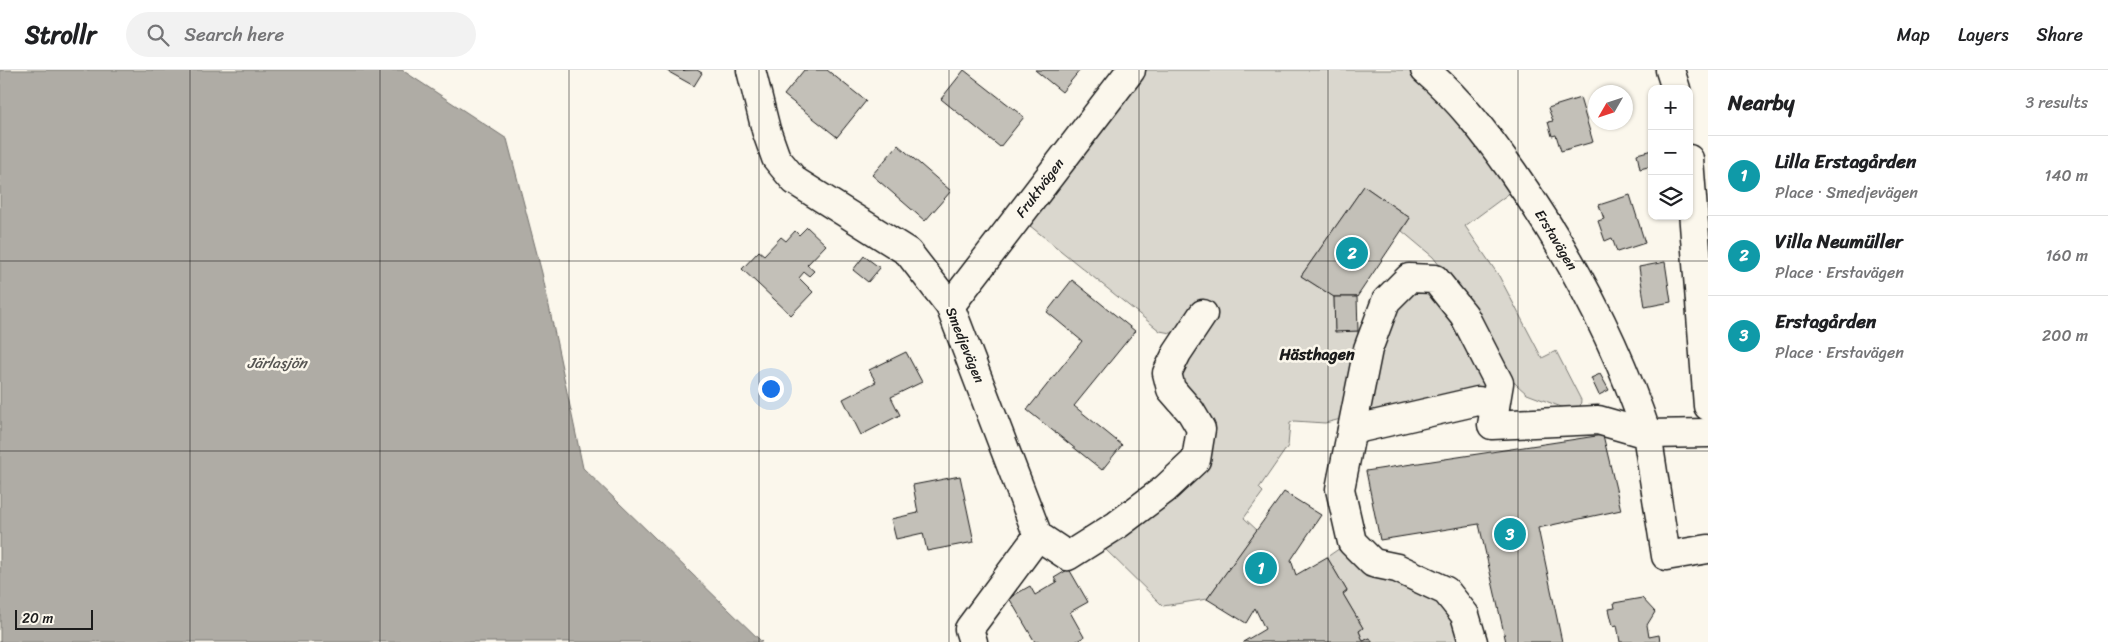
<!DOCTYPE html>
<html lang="en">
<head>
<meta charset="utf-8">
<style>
	:root { --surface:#fff; --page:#f2f2f2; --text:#202124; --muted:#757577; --line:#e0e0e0; --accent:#2563eb }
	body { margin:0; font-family:Sriracha,sans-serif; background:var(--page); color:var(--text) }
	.controls { position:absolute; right:15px; top:15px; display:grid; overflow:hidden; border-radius:10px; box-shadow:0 1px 4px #0004 }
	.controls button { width:45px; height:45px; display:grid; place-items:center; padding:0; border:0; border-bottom:1px solid var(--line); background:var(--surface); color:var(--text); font:25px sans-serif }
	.compass { position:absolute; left:1588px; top:15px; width:45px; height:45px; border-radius:50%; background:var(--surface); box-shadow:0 1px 4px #0004; rotate:231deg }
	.scale { position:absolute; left:15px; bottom:12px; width:78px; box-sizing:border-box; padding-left:5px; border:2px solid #1c1c1c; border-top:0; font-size:14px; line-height:18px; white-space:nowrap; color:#1c1c1c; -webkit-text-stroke:4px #fbf7ec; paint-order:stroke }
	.you { position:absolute; left:770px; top:318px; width:18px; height:18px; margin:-12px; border:4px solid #fff; border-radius:50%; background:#1a73e8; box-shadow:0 0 0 8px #1a73e833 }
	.badge { display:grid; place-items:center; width:32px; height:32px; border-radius:50%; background:var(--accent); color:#fff; font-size:16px; font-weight:700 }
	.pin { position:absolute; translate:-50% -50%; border:2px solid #fff; box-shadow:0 1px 5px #0006 }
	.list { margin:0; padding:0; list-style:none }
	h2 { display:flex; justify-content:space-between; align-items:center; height:65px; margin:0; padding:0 20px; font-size:21px }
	h2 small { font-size:16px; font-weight:400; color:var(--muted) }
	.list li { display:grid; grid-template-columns:32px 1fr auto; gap:15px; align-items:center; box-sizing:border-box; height:80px; padding:0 20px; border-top:1px solid var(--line) }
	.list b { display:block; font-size:19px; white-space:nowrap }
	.list p { margin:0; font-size:16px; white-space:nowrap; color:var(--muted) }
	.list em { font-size:16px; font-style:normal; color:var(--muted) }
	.icon { flex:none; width:28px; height:28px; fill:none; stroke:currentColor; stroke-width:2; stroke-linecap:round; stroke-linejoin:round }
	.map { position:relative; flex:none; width:1708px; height:572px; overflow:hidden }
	header { display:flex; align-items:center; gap:30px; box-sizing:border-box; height:70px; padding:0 25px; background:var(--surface); border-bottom:1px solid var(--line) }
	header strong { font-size:24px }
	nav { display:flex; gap:28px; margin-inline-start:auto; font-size:18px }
	.search { width:350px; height:45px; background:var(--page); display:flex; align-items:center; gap:12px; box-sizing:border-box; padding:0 18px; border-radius:28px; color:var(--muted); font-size:19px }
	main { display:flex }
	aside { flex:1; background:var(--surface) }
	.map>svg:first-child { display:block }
	.green { fill:#dad7ce; stroke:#7b7a75 }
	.water { fill:#afaca5; stroke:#74726e }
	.building { fill:#c3c0b8; stroke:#1c1c1c }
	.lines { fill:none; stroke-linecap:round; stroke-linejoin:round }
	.minor-casing { stroke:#1c1c1c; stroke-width:31 }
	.minor { stroke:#fbf7ec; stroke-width:28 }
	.grid { fill:none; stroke:#1c1c1c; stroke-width:1; stroke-opacity:0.55 }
	.labels { text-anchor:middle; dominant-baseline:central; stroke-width:5; stroke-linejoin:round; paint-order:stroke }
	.street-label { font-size:14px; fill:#1c1c1c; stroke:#fbf7ec }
	.water-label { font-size:15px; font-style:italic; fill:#575653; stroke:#fbf7ec }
	.quarter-label { font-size:16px; font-weight:bold; fill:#1c1c1c; stroke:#fbf7ec }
</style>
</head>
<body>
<header>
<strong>Strollr</strong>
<div class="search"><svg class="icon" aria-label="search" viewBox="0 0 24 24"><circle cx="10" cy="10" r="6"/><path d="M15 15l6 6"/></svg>Search here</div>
<nav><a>Map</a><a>Layers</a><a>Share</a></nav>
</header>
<main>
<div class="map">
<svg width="1708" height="572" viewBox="0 0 1708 572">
	<rect width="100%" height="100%" fill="#fbf7ec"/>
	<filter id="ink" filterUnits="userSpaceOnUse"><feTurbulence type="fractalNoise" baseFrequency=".02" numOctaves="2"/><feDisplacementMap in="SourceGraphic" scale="10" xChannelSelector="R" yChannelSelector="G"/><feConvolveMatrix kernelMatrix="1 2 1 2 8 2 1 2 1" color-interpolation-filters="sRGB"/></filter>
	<g filter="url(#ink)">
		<g class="green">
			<path d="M 1145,0 L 1408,0 L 1465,53 L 1515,119 L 1465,156 L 1499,206 L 1542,288 L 1556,281 L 1581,330 L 1580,339 L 1572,341 L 1527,324 L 1508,307 L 1447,205 L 1433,187 L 1402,161 L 1410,148 L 1364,116 L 1301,206 L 1334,227 L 1335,261 L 1358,261 L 1357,283 L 1341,349 L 1325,353 L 1294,351 L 1290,353 L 1288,376 L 1259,418 L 1263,422 L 1244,448 L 1257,460 L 1207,529 L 1163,536 L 1101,475 L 1199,397 L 1182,311 L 1176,264 L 1160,261 L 1029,155 Z"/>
			<path d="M 1413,218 L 1442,226 L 1491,314 L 1369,344 L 1365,326 L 1388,244 Z"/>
			<path d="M 1343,476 L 1438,525 L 1468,572 L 1372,572 L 1370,568 L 1363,571 L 1359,561 L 1363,558 L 1343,524 L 1347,521 L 1327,487 Z"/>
		</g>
		<path class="water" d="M 0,0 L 402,0 L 507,69 L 542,203 L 583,398 L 762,572 L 0,572 Z"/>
		<g class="building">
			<path d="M 697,0 L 702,3 L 694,16 L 667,1 Z"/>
			<path d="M 804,0 L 827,0 L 866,31 L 837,67 L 784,25 Z"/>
			<path d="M 964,0 L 1024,47 L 1000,77 L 941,29 Z"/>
			<path d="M 1035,0 L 1080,0 L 1062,22 Z"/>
			<path d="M 1580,28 L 1593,72 L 1561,81 L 1556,65 L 1552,66 L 1548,52 L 1553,51 L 1548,38 Z"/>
			<path d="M 898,75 L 951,121 L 925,151 L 872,105 Z"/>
			<path d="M 1652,80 L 1652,96 L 1640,99 L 1637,84 Z"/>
			<path d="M 1364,116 L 1410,148 L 1357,227 L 1334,227 L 1301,206 Z"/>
			<path d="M 1630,125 L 1645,173 L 1617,182 L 1612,168 L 1605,171 L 1598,151 L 1604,149 L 1599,135 Z"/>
			<path d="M 807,157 L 826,175 L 807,195 L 814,201 L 809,206 L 804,202 L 799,208 L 813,222 L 791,245 L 742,199 L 759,181 L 764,185 L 781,167 L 786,171 L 795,161 L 799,165 Z"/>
			<path d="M 864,186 L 880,198 L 868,212 L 853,200 Z"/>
			<path d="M 1665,192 L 1671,232 L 1645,237 L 1639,197 Z"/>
			<path d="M 1072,210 L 1135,261 L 1074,336 L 1122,375 L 1102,400 L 1027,340 L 1082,271 L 1047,242 Z"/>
			<path d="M 1334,227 L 1357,227 L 1358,261 L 1335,262 Z"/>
			<path d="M 906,282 L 922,312 L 891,327 L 900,345 L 861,365 L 843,329 L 876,312 L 869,300 Z"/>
			<path d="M 1600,304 L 1609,320 L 1599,325 L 1591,308 Z"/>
			<path d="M 1603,365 L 1621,440 L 1538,458 L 1562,572 L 1506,572 L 1479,454 L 1380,470 L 1366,401 Z"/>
			<path d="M 960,406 L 974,472 L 927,481 L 923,463 L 896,469 L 891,449 L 918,443 L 913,415 Z"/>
			<path d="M 1284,422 L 1321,445 L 1291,490 L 1296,505 L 1327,487 L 1347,521 L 1343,524 L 1363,558 L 1359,561 L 1363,571 L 1370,568 L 1372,572 L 1243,572 L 1265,559 L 1255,538 L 1246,553 L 1207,529 Z"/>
			<path d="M 1069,499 L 1088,532 L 1070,542 L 1084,567 L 1075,572 L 1035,572 L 1009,528 L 1030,516 L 1035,525 L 1057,512 L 1054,508 Z"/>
			<path d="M 1642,528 L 1655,542 L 1647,555 L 1649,567 L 1659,565 L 1660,572 L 1620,572 L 1617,555 L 1613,556 L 1609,539 L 1615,538 L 1614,533 Z"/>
		</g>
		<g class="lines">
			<g class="minor-casing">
				<g id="minor">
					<path d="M 751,0 L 766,60 L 776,88 L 795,111 L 908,182 L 950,236 L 1038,466 L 969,559 L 973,572"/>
					<path d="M 1425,0 C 1459,29 1486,64 1512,101 C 1568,181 1616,271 1647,364 L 1708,363"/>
					<path d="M 1670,0 L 1676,19"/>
					<path d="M 1689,89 L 1708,336"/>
					<path d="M 950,236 L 1131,0"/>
					<path d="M 1352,360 L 1478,331 L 1495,335"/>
					<path d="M 1038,466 L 1068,486 L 1117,455 L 1165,419 L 1196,390 L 1201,359 L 1191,342 L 1171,319 L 1167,303 L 1177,283 L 1203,244"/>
					<path d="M 1473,572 L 1465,545 L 1446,521 L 1397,498 L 1373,493 L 1352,472 L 1340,419 L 1368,279 L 1386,231 L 1409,208 L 1435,209 L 1464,245 L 1499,313 L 1492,355 L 1598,350 L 1647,364 L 1666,486 L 1708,479"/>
				</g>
			</g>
			<use href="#minor" class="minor"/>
		</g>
	</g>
	<path class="grid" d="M 190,0 L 190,572M 380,0 L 380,572M 569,0 L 569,572M 759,0 L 759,572M 949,0 L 949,572M 1139,0 L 1139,572M 1328,0 L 1328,572M 1518,0 L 1518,572M 0,191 L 1708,191M 0,381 L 1708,381"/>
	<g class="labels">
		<g class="street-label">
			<text transform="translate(1040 118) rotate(-53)">Fruktvägen</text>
			<text transform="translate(1556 170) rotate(59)">Erstavägen</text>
			<text transform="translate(965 275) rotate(68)">Smedjevägen</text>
		</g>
		<g class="water-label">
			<text x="277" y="293">Järlasjön</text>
		</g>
		<g class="quarter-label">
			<text x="1317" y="284">Hästhagen</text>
		</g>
	</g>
</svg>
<div class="controls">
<button>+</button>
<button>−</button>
<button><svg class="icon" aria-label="layers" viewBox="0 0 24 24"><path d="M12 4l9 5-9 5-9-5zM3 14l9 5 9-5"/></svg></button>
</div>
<svg class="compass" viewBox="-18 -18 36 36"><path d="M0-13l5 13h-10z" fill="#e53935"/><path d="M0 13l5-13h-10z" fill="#757577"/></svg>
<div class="scale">20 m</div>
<div class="you"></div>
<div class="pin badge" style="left:1261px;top:498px;background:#0f9aa8">1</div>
<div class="pin badge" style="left:1352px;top:183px;background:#0f9aa8">2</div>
<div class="pin badge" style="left:1510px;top:464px;background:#0f9aa8">3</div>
</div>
<aside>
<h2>Nearby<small>3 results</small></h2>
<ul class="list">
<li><span class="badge" style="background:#0f9aa8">1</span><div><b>Lilla Erstagården</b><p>Place · Smedjevägen</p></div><em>140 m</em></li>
<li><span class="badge" style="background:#0f9aa8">2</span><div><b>Villa Neumüller</b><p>Place · Erstavägen</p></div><em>160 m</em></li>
<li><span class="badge" style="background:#0f9aa8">3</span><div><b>Erstagården</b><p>Place · Erstavägen</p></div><em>200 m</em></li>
</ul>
</aside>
</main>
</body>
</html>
